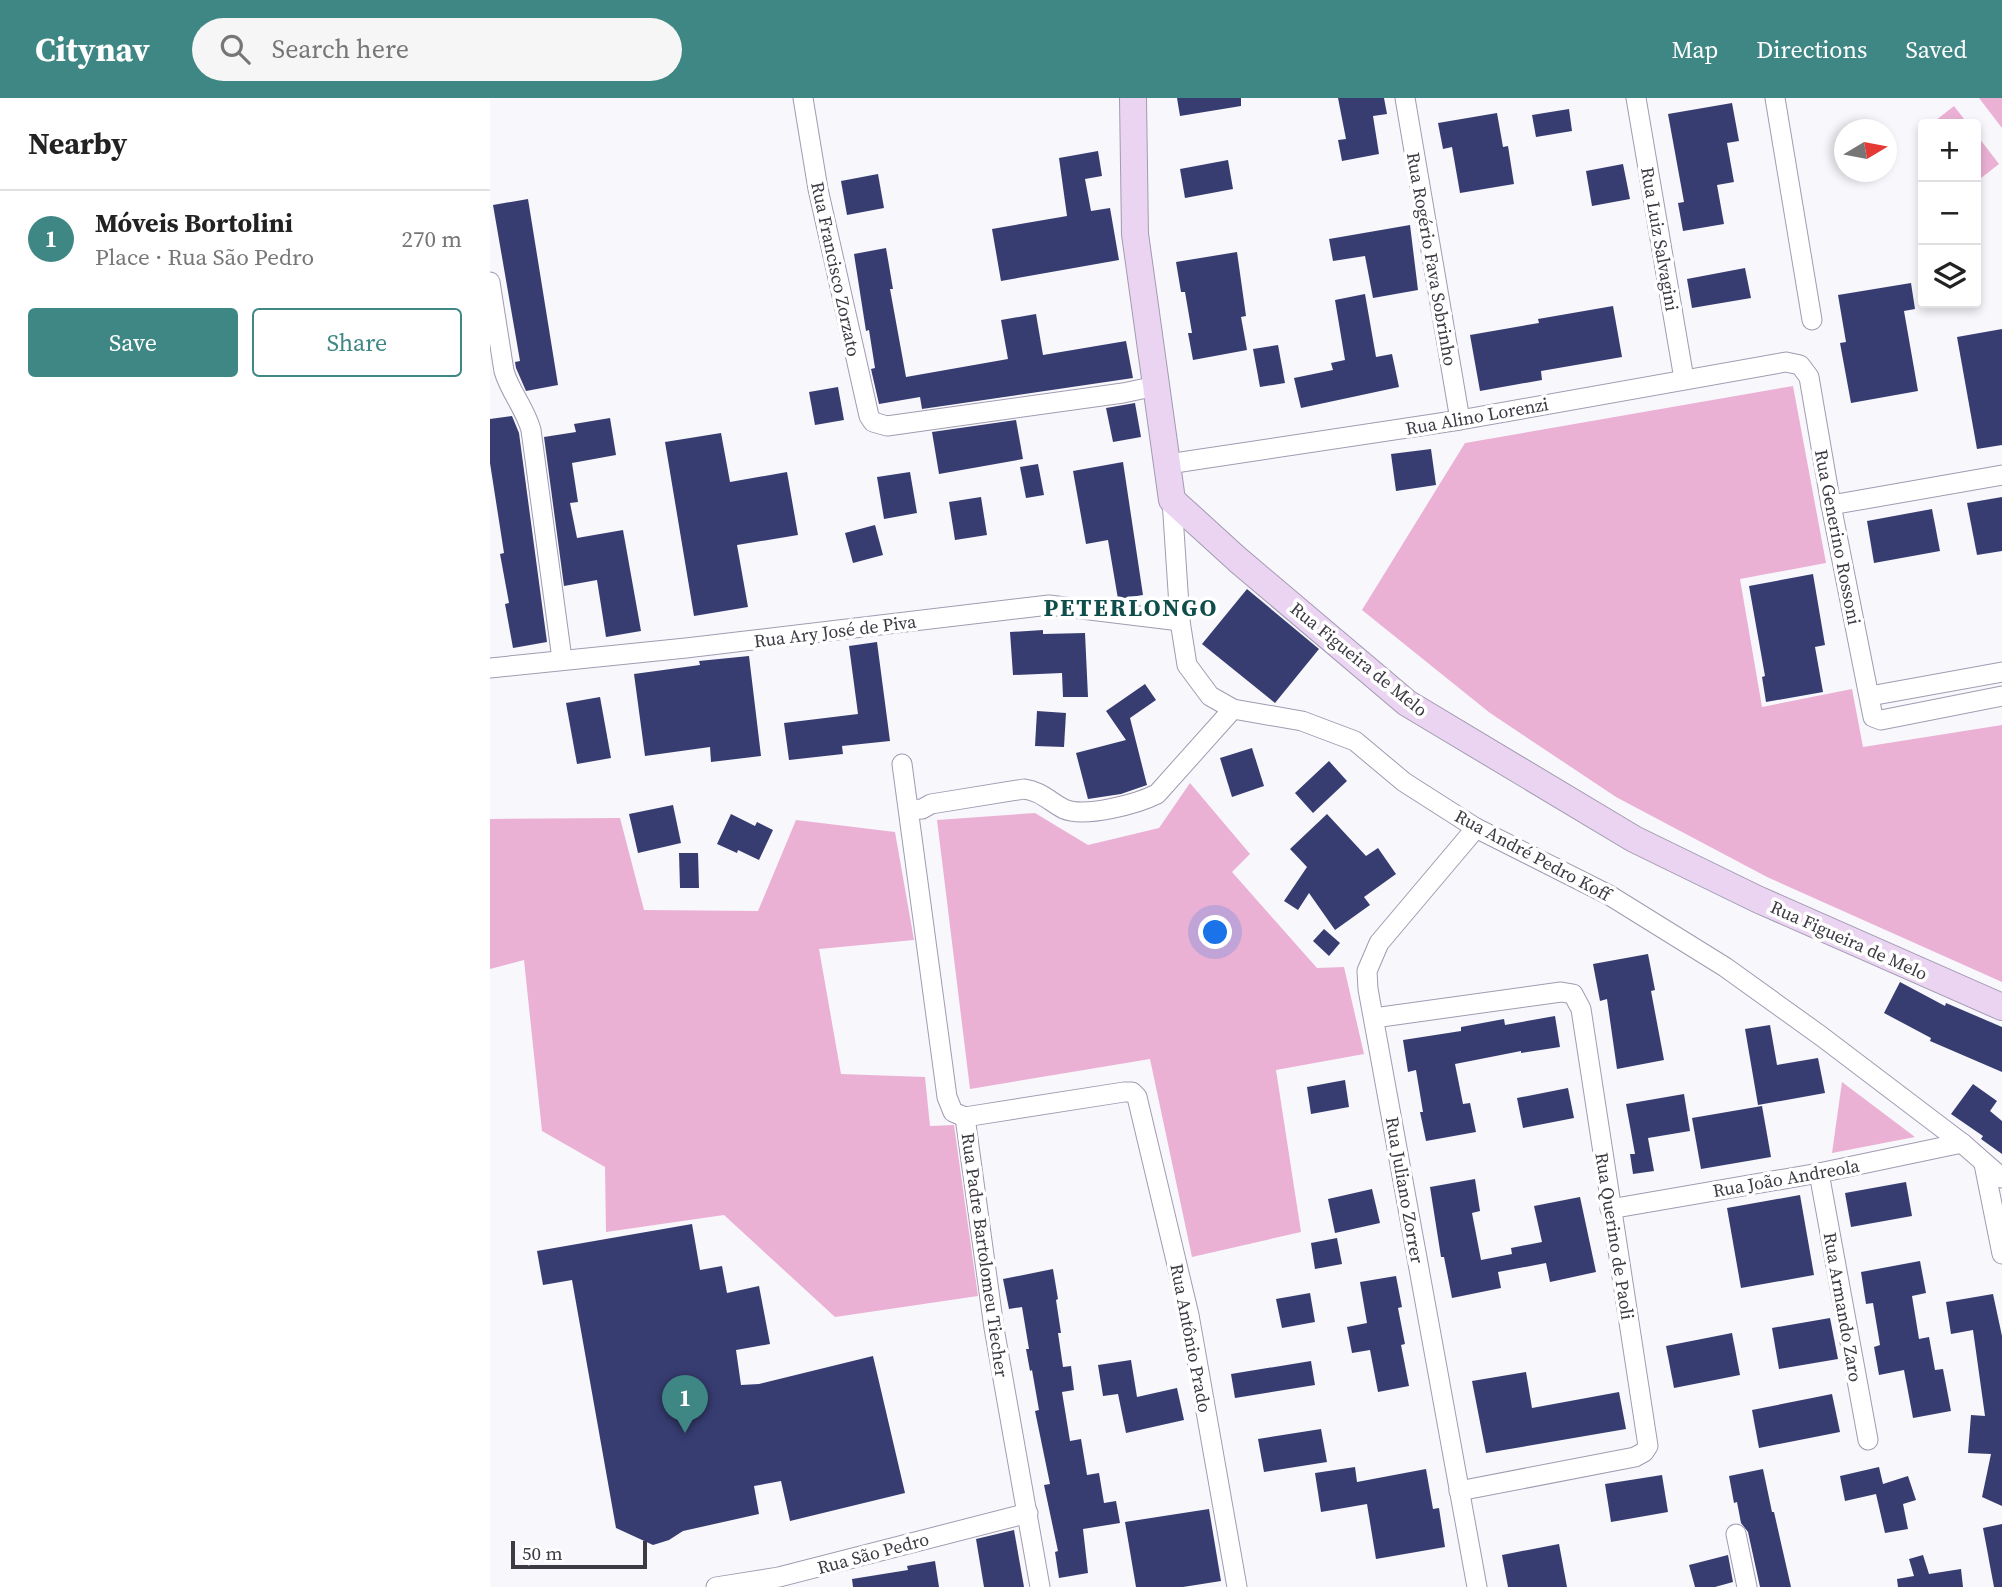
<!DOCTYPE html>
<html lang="en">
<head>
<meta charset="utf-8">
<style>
	:root { --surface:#fff; --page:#f6f6f6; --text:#222; --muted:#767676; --line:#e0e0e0; --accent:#3f8784 }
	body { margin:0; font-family:"Source Serif 4",serif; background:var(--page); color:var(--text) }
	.controls { position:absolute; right:21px; top:21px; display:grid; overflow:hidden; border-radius:7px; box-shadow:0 4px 10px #0003 }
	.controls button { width:63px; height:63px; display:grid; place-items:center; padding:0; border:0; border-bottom:2px solid var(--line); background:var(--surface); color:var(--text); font:35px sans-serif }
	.compass { position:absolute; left:1344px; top:21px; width:63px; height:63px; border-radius:50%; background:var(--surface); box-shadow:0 4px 10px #0003; rotate:80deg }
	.scale { position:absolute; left:21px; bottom:18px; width:136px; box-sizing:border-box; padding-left:7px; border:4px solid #3d3a43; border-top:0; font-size:19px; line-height:24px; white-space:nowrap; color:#3d3a43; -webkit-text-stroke:5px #fff; paint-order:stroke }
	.you { position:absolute; left:726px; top:835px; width:24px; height:24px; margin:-18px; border:5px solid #fff; border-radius:50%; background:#1a73e8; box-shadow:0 0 0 10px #1a73e833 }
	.badge { display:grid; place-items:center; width:46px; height:46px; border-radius:50%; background:var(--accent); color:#fff; font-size:23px; font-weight:700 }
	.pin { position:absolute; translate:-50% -58px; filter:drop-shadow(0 2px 4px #0008) }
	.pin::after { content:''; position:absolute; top:37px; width:24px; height:21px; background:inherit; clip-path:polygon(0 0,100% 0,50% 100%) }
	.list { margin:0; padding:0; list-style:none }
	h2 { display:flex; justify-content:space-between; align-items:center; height:91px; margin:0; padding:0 28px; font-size:30px }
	h2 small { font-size:23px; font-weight:400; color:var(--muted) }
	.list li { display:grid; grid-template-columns:46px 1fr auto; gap:21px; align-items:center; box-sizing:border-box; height:98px; padding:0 28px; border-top:2px solid var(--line) }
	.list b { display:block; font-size:26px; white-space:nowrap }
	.list p { margin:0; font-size:23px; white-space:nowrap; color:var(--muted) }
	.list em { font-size:23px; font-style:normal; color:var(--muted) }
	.actions { display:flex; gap:14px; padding:21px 28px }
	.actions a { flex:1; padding:16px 0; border:2px solid var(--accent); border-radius:7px; text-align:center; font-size:24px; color:var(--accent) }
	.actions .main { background:var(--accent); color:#fff }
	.icon { flex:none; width:38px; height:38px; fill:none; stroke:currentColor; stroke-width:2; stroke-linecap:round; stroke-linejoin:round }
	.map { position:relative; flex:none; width:1512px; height:1489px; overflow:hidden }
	header { display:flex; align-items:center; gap:42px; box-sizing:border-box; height:98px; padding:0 35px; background:var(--accent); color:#fff }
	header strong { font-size:33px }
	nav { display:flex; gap:38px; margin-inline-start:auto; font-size:24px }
	.search { width:490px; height:63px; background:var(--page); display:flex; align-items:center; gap:18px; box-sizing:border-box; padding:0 24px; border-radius:38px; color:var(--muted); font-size:26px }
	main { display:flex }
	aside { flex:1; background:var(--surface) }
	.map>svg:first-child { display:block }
	.green { fill:#eab1d5 }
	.building { fill:#373d71 }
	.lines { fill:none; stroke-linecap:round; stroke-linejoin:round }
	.street-casing { stroke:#a19bb1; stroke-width:21 }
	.secondary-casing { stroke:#a19bb1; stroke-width:28 }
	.street { stroke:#fff; stroke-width:19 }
	.secondary { stroke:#ebd4f1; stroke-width:26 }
	.labels { text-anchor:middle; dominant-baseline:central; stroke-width:7; stroke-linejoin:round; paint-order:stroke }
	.street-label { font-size:18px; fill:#3d3a43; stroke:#fff }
	.district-label { font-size:24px; font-weight:bold; letter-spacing:2px; fill:#0f4d4b; stroke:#fff }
</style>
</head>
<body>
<header>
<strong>Citynav</strong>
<div class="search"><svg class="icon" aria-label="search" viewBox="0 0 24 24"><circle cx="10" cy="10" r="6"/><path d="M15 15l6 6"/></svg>Search here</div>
<nav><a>Map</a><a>Directions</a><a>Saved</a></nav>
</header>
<main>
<aside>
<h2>Nearby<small></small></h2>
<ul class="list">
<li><span class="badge">1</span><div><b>Móveis Bortolini</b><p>Place · Rua São Pedro</p></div><em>270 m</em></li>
</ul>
<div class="actions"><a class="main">Save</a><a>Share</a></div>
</aside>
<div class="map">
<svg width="1512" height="1489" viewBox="0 0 1512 1489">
	<rect width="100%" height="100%" fill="#f8f7fc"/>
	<g class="green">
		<path d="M 1489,0 L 1512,0 L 1512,30 Z"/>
		<path d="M 1464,8 L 1478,26 L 1441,26 Z"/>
		<path d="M 1486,36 L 1509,66 L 1486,84 Z"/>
		<path d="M 1303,288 L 1336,465 L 1250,481 L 1272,609 L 1362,591 L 1373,649 L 1512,627 L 1512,884 L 1277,779 L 1126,699 L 1000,615 L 872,512 L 975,345 Z"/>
		<path d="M 700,685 L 760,756 L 742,774 L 827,870 L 854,869 L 874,956 L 786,972 L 811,1134 L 702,1159 L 660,961 L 480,991 L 447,722 L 545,715 L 598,747 L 669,730 Z"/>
		<path d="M 130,720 L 154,812 L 268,813 L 306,722 L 405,734 L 424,842 L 329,851 L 351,976 L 435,979 L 440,1028 L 464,1027 L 488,1198 L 345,1219 L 234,1117 L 116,1134 L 115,1069 L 52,1033 L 34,862 L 0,871 L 0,721 Z"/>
		<path d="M 1352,984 L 1425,1039 L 1342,1055 Z"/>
	</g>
	<g class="building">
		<path d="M 687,0 L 751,0 L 751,8 L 690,18 Z"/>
		<path d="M 848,0 L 894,0 L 897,16 L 883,18 L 889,56 L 852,63 L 848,42 L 856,41 Z"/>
		<path d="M 1242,5 L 1249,43 L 1237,45 L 1244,84 L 1227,87 L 1234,126 L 1193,133 L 1188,105 L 1194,104 L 1178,16 Z"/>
		<path d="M 1079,11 L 1082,33 L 1046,39 L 1042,17 Z"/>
		<path d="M 1007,15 L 1013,49 L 1018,48 L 1024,86 L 970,95 L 962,49 L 953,51 L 948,25 Z"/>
		<path d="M 608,53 L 612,78 L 595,81 L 601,113 L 620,110 L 629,162 L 511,183 L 502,131 L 577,118 L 569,60 Z"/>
		<path d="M 738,62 L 743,91 L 695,100 L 690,71 Z"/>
		<path d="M 1133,66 L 1140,101 L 1102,108 L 1096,73 Z"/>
		<path d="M 388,76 L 394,110 L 357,117 L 351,83 Z"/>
		<path d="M 38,101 L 68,287 L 36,293 L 26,270 L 25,264 L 30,263 L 3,107 Z"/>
		<path d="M 920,127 L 928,192 L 883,200 L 875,158 L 843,163 L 839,141 Z"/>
		<path d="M 396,150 L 403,191 L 400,191 L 416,279 L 518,261 L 511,222 L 546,216 L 553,257 L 636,243 L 643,280 L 432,311 L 430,299 L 389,306 L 381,271 L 385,270 L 379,232 L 376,233 L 364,156 Z"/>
		<path d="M 747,154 L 756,218 L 751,219 L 757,252 L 703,262 L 698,235 L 702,235 L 695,194 L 691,194 L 686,164 Z"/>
		<path d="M 1255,170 L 1261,200 L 1202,210 L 1197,181 Z"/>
		<path d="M 1421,185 L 1425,211 L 1414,213 L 1428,293 L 1361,305 L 1350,245 L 1356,244 L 1348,197 Z"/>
		<path d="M 875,196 L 886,259 L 902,256 L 909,289 L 811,310 L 804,280 L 843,272 L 841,265 L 855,262 L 845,202 Z"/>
		<path d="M 1123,208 L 1132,259 L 1051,273 L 1052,282 L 990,293 L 980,237 L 1049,225 L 1048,221 Z"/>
		<path d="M 1512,231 L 1512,347 L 1487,351 L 1467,239 Z"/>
		<path d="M 788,247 L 795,285 L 770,289 L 763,251 Z"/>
		<path d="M 348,289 L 354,322 L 325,327 L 319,294 Z"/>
		<path d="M 645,305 L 651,339 L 623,344 L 616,310 Z"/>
		<path d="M 22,318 L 29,335 L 57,544 L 23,550 L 15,506 L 19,505 L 10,456 L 14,455 L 0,365 L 0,321 Z"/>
		<path d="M 120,320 L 126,357 L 82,365 L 88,404 L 80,405 L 87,440 L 133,432 L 151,533 L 116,539 L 107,482 L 74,488 L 54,339 L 86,334 L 84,326 Z"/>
		<path d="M 526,322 L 533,361 L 449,376 L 442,334 Z"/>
		<path d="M 231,335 L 240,384 L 297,374 L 308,437 L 247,447 L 258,509 L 204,518 L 175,344 Z"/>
		<path d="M 941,351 L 946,387 L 906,393 L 901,356 Z"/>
		<path d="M 633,364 L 653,497 L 628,501 L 618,442 L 596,446 L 583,373 Z"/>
		<path d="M 548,366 L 554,397 L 536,400 L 530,369 Z"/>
		<path d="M 420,374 L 427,415 L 394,421 L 387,379 Z"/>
		<path d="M 491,399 L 497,437 L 465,442 L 459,404 Z"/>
		<path d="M 1512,399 L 1512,453 L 1487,457 L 1477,405 Z"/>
		<path d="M 1442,411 L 1450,453 L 1384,465 L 1377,423 Z"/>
		<path d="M 385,427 L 393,457 L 363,465 L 355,435 Z"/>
		<path d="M 1323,476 L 1335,547 L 1325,549 L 1333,594 L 1276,604 L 1272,579 L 1275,578 L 1259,488 Z"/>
		<path d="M 757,491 L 829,551 L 785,605 L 712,546 Z"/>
		<path d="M 553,532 L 553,536 L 595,535 L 598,599 L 573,599 L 572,575 L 523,577 L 520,534 Z"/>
		<path d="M 387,544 L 400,643 L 352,648 L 353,656 L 299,662 L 294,625 L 368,616 L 359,548 Z"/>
		<path d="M 259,558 L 271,658 L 221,664 L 220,649 L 155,658 L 144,576 L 210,567 L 209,563 Z"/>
		<path d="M 655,586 L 666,602 L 640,620 L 657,687 L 631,696 L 598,701 L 586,655 L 636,642 L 616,613 Z"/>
		<path d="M 110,599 L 121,660 L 87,666 L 76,605 Z"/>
		<path d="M 547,613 L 576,615 L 574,649 L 545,648 Z"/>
		<path d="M 762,650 L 774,688 L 742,699 L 730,660 Z"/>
		<path d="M 839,663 L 857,683 L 823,715 L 805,695 Z"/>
		<path d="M 183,707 L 191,745 L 148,755 L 139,716 Z"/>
		<path d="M 241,716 L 265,728 L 267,724 L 283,732 L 269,762 L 248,752 L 247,755 L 227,746 Z"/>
		<path d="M 837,716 L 876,758 L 888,750 L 906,776 L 874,799 L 880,807 L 845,832 L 819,795 L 808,812 L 794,803 L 817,769 L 800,751 Z"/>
		<path d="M 189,755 L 208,755 L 209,790 L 190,790 Z"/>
		<path d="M 834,831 L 850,845 L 839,858 L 823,843 Z"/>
		<path d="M 1158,856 L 1165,892 L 1161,893 L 1174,962 L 1127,971 L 1117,901 L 1110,903 L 1103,866 Z"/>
		<path d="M 1410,884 L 1455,908 L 1456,905 L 1512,929 L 1512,974 L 1440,943 L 1441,940 L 1394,915 Z"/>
		<path d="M 1065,918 L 1070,949 L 1031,955 L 1031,953 L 965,966 L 973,1006 L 980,1005 L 986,1034 L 936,1043 L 930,1014 L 933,1014 L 926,972 L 918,974 L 913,942 L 971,933 L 971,929 L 1014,921 L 1015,927 Z"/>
		<path d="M 1280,927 L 1287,967 L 1328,960 L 1335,995 L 1268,1007 L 1255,931 Z"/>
		<path d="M 855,982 L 859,1009 L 821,1016 L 817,989 Z"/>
		<path d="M 1483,986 L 1507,1003 L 1500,1013 L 1512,1023 L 1512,1056 L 1491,1041 L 1493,1038 L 1461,1016 Z"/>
		<path d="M 1078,990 L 1084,1020 L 1033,1030 L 1027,1000 Z"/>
		<path d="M 1194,996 L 1200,1033 L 1158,1040 L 1164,1073 L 1143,1076 L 1140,1056 L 1145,1056 L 1136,1006 Z"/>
		<path d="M 1272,1008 L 1281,1059 L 1211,1071 L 1202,1020 Z"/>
		<path d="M 985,1081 L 990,1113 L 982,1115 L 991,1162 L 1022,1156 L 1021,1150 L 1052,1144 L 1044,1108 L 1090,1099 L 1106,1174 L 1060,1184 L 1056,1165 L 1008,1174 L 1011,1190 L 962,1200 L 954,1159 L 951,1159 L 940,1089 Z"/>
		<path d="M 1416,1084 L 1422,1118 L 1361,1129 L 1355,1095 Z"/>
		<path d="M 882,1091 L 890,1125 L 845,1135 L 838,1101 Z"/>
		<path d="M 1310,1097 L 1324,1177 L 1251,1190 L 1237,1110 Z"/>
		<path d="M 202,1126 L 210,1172 L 232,1168 L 237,1195 L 269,1188 L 280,1246 L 246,1252 L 251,1287 L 269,1286 L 383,1258 L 415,1395 L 300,1423 L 291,1383 L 264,1388 L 269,1416 L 193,1433 L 179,1442 L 163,1447 L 126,1430 L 82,1182 L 53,1187 L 47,1153 Z"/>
		<path d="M 847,1140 L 852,1166 L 825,1171 L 821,1145 Z"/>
		<path d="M 1430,1163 L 1436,1195 L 1422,1198 L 1429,1241 L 1439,1239 L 1445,1272 L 1453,1271 L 1461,1313 L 1423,1320 L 1414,1272 L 1389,1277 L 1384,1249 L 1390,1247 L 1383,1205 L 1376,1206 L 1371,1174 Z"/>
		<path d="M 563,1171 L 568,1201 L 566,1202 L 571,1235 L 568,1235 L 573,1269 L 581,1268 L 584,1292 L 572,1294 L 580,1343 L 591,1341 L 597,1377 L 609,1375 L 614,1405 L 626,1403 L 630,1425 L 593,1431 L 598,1475 L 569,1480 L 565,1454 L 568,1453 L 554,1387 L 560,1386 L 545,1313 L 549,1312 L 542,1272 L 540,1273 L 536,1251 L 539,1251 L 532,1209 L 519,1211 L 513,1181 Z"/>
		<path d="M 906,1178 L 912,1209 L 908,1210 L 915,1246 L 911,1247 L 919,1288 L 888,1294 L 880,1252 L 862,1255 L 857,1229 L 877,1225 L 870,1184 Z"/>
		<path d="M 820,1195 L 825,1224 L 792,1230 L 786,1201 Z"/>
		<path d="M 1503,1196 L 1512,1238 L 1512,1408 L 1492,1399 L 1501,1356 L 1478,1355 L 1481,1317 L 1495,1318 L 1483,1232 L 1461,1236 L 1456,1204 Z"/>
		<path d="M 1340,1220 L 1348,1261 L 1289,1271 L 1282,1230 Z"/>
		<path d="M 1242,1235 L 1250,1277 L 1184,1290 L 1176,1248 Z"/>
		<path d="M 641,1262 L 647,1299 L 687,1290 L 694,1322 L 636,1335 L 628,1296 L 613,1298 L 608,1267 Z"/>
		<path d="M 821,1263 L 825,1287 L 745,1300 L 741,1276 Z"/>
		<path d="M 1036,1274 L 1042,1310 L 1129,1294 L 1136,1331 L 996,1355 L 982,1283 Z"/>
		<path d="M 1342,1296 L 1350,1334 L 1269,1350 L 1262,1312 Z"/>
		<path d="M 831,1331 L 837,1364 L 774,1374 L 768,1341 Z"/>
		<path d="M 865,1369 L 867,1384 L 936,1371 L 943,1411 L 949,1410 L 955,1449 L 886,1461 L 877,1406 L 831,1414 L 825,1375 Z"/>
		<path d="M 1389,1369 L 1393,1386 L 1418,1378 L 1426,1402 L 1413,1406 L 1418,1431 L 1395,1435 L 1386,1396 L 1355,1403 L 1350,1378 Z"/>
		<path d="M 1273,1371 L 1282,1414 L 1284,1414 L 1301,1489 L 1270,1489 L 1258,1434 L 1251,1425 L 1247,1404 L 1244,1405 L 1239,1378 Z"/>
		<path d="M 1172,1377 L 1178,1414 L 1121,1424 L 1115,1386 Z"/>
		<path d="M 719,1411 L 731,1483 L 693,1489 L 646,1489 L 635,1424 Z"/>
		<path d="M 1512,1426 L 1512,1489 L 1504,1489 L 1493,1430 Z"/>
		<path d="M 524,1432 L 534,1489 L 494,1489 L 486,1441 Z"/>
		<path d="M 1069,1446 L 1077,1489 L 1018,1489 L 1012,1457 Z"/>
		<path d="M 1238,1457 L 1243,1484 L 1225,1489 L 1205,1489 L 1199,1467 Z"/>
		<path d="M 1433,1457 L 1439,1476 L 1471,1471 L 1473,1489 L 1408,1489 L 1407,1481 L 1424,1478 L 1419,1461 Z"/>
		<path d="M 445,1463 L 449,1489 L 363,1489 L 362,1481 L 418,1472 L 417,1468 Z"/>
	</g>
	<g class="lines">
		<g class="street-casing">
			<g id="street">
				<path d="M 313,0 L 328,91 L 379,318 L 383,324 L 397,328 L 633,295 L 666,288"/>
				<path d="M 915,0 L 970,322"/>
				<path d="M 1146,0 L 1194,281"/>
				<path d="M 1285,0 L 1322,222"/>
				<path d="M 0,184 L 14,273 C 20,294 35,310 41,332 L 72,561"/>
				<path d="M 678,366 L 970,322 L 1296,264 L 1310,267 L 1319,279 L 1341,407 L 1383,619 L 1391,622 L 1512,598"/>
				<path d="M 682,402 L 690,523 L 697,567 L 720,598 L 743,611 L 812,623 L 865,643 L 914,684 L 986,730 L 1119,797 L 1235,869 L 1331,938 L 1472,1045 L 1512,1080"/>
				<path d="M 1341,407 L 1512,377"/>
				<path d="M 0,570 L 196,550 L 559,507 L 690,523"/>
				<path d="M 1380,598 L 1512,574"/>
				<path d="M 412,666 L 457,999 L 463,1014 L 475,1019"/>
				<path d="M 419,712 L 432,711 L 441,706 L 534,691 C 551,693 560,704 574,711 C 595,720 647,706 667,696 L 743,611"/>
				<path d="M 986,730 L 889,845 L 877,873 L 878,891 L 987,1489"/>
				<path d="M 884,920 L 1071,894 L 1083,896 L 1091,911 L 1158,1348 L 1154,1354 L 1145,1359 L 969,1393"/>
				<path d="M 475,1019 L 634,994 L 642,994 L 647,999 L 699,1217 L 747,1489"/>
				<path d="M 475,1019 L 504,1230 L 550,1489"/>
				<path d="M 1494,1066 L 1512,1156"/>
				<path d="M 1329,1075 L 1378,1342"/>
				<path d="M 1120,1111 L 1329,1075 L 1472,1045"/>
				<path d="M 1246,1436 L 1257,1489"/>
				<path d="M 226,1489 L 289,1479 L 538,1415"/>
			</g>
		</g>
		<g class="secondary-casing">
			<path id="secondary" d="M 643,0 L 645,136 L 682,402 L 748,462 L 917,605 L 1144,741 L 1267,801 L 1512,909"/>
		</g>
		<use href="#street" class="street"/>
		<use href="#secondary" class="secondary"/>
	</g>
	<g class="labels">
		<g class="street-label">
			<text transform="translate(1170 141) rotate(80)">Rua Luiz Salvagini</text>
			<text transform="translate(942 161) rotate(80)">Rua Rogério Fava Sobrinho</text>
			<text transform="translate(346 171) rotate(78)">Rua Francisco Zorzato</text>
			<text transform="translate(987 318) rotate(-10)">Rua Alino Lorenzi</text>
			<text transform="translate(1348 439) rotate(79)">Rua Generino Rossoni</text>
			<text transform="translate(345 533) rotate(-7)">Rua Ary José de Piva</text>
			<text transform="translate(869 561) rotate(39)">Rua Figueira de Melo</text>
			<text transform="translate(1043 757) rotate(28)">Rua André Pedro Koff</text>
			<text transform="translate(1359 842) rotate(24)">Rua Figueira de Melo</text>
			<text transform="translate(1296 1080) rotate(-10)">Rua João Andreola</text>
			<text transform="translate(915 1092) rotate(80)">Rua Juliano Zorrer</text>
			<text transform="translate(1125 1138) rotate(81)">Rua Querino de Paoli</text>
			<text transform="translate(495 1157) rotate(82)">Rua Padre Bartolomeu Tiecher</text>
			<text transform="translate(1353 1209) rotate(80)">Rua Armando Zaro</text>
			<text transform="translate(701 1240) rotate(79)">Rua Antônio Prado</text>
			<text transform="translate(383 1455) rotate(-15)">Rua São Pedro</text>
		</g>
		<g class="district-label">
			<text x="641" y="509">PETERLONGO</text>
		</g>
	</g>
</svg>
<div class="controls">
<button>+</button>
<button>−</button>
<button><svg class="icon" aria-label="layers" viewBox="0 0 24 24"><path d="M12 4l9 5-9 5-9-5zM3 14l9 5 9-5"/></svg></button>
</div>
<svg class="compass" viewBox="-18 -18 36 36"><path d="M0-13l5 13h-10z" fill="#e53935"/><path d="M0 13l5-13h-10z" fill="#767676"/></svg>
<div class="scale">50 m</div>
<div class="you"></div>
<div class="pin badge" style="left:195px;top:1335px">1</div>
</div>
</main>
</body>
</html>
